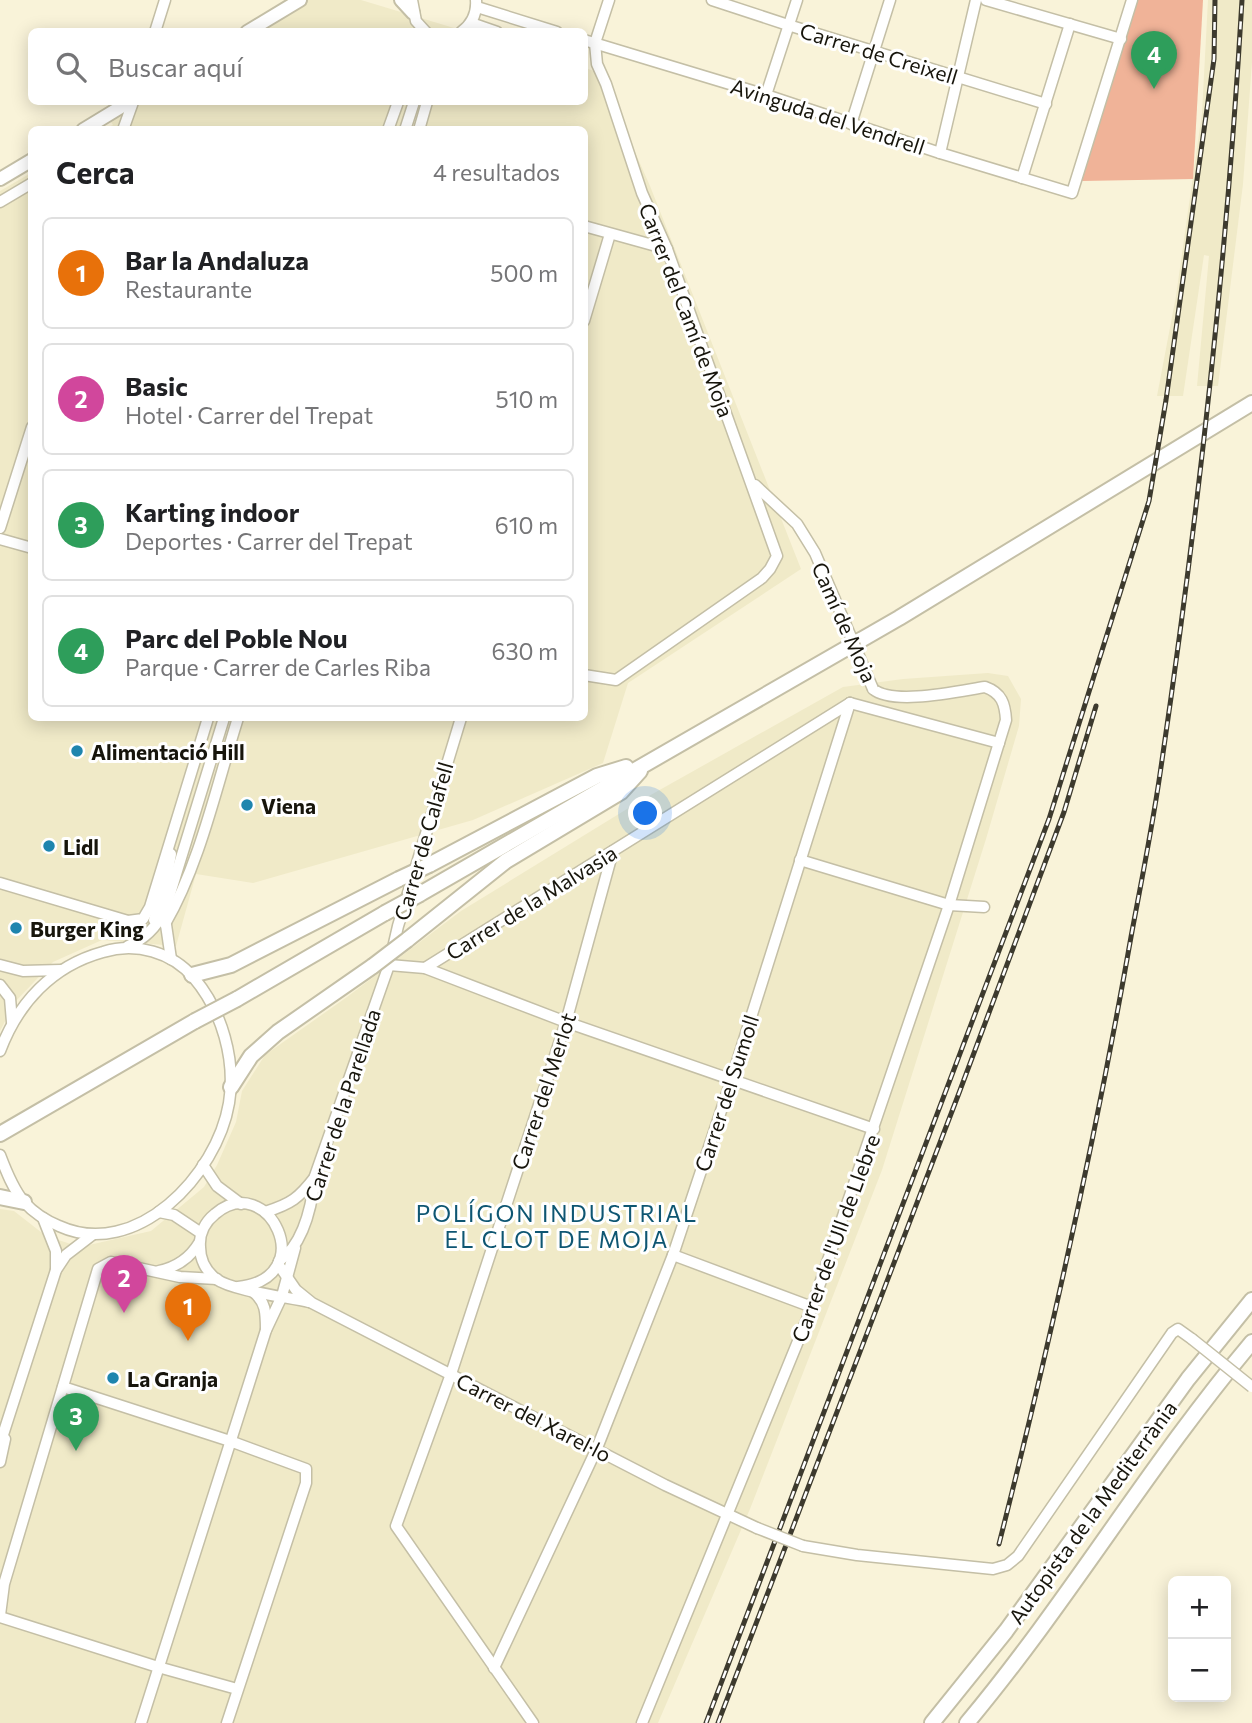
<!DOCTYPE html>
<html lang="es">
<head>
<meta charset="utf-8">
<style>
	:root { --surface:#fff; --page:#f2f2f2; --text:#202124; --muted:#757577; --line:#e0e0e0; --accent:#1e85ae }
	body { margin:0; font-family:Commissioner,sans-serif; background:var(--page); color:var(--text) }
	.controls { position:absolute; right:21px; bottom:21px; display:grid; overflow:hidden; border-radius:10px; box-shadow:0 4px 18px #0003 }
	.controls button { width:63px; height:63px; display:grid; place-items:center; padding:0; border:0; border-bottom:2px solid var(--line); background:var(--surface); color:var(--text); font:35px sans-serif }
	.you { position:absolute; left:646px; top:814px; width:24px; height:24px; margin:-18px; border:5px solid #fff; border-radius:50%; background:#1a73e8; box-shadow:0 0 0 10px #1a73e833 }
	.badge { display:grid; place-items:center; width:46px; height:46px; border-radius:50%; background:var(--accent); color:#fff; font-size:23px; font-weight:700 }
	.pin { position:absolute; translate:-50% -58px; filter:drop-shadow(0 2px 4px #0008) }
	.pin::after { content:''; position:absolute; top:37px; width:24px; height:21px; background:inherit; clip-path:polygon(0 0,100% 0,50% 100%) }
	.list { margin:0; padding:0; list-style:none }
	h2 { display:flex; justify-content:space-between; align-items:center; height:91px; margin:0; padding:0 28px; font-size:30px }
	h2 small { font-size:23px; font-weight:400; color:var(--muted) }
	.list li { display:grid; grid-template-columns:46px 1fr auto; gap:21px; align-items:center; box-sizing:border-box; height:112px; margin:0 14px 14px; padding:0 14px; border:2px solid var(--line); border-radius:10px }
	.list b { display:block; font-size:26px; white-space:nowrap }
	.list p { margin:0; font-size:23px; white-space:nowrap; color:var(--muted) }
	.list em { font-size:23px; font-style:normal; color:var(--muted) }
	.icon { flex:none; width:38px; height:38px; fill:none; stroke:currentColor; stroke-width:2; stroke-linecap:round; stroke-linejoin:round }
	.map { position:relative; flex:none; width:1252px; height:1723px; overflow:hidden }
	.search { position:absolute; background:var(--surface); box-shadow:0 4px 18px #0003; left:28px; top:28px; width:560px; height:77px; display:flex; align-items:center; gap:18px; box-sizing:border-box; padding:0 24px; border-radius:10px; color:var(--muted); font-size:26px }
	.panel { position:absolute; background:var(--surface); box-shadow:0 4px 18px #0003; left:28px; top:126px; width:560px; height:595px; border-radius:10px }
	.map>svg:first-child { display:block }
	.built { fill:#f0eac8 }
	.green { fill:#f0b398 }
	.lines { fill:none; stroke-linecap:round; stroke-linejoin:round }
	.minor-casing { stroke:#c4bfa6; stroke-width:13 }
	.major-casing { stroke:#c4bfa6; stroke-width:16 }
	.highway-casing { stroke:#c4bfa6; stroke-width:18 }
	.minor { stroke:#fff; stroke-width:10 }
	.major { stroke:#fff; stroke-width:12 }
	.highway { stroke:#fff; stroke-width:14 }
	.rail-casing { stroke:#3d3a2e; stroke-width:5 }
	.rail { stroke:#fff; stroke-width:2.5; stroke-dasharray:8; stroke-linecap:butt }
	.minor-bridge-casing { stroke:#c4bfa6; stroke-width:13; stroke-linecap:butt }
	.highway-bridge-casing { stroke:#c4bfa6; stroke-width:18; stroke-linecap:butt }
	.minor-bridge { stroke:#fff; stroke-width:10 }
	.highway-bridge { stroke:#fff; stroke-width:14 }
	.poi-dot { fill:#1e85ae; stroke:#fff; stroke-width:2.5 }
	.labels { text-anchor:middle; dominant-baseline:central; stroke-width:6; stroke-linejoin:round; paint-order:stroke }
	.street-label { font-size:21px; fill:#17150c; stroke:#fff }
	.poi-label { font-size:21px; font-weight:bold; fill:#17150c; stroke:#fff; text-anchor:start }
	.neighbourhood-label { font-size:23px; letter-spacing:2px; fill:#0e5672; stroke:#fff }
</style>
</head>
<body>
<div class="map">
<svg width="1252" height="1723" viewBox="0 0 1252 1723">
	<rect width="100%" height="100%" fill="#f9f3d9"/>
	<g class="built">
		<path d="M 306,0 L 361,0 L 464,31 L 254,32 Z"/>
		<path d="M 1208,0 L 1252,0 L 1252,62 L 1243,184 L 1218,386 L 1197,386 L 1209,256 L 1204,255 L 1183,396 L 1157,396 L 1176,296 L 1202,113 Z"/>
		<path d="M 585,68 L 600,73 L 650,186 L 801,569 L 628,683 L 603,763 L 473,820 L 253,883 L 196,874 L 176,946 L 102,940 L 53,962 L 15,1002 L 0,1031 L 0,191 L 31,173 L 32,718 L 584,718 L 584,130 L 105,129 L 113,125 L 109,119 L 138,102 L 584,102 Z"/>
		<path d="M 988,673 L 1008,676 L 1021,699 L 1019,726 L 986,839 L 882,1170 L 750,1509 L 658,1723 L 0,1723 L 0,1209 L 14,1211 L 46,1236 L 80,1247 L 151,1231 L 204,1187 L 217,1165 L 236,1122 L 242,1091 L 265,1055 L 347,997 L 461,911 L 640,801 L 843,687 L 903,679 Z"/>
	</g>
	<path class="green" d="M 1135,0 L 1203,0 L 1193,179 L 1082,181 Z"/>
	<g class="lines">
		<g class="minor-casing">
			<g id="minor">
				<path d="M 412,0 L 416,21 L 426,32"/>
				<path d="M 712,0 L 788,25 L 1046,104"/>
				<path d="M 986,0 L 1121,39"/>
				<path d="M 477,7 L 557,32"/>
				<path d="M 471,23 L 497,32"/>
				<path d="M 155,32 L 165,0"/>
				<path d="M 461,32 C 472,24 477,13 476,0"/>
				<path d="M 584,40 L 766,95 L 940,153 L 1072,193 L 1132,0"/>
				<path d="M 766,95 L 797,0"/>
				<path d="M 851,124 L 890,0"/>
				<path d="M 123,130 L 133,102"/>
				<path d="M 388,130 L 398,102"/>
				<path d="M 405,130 L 414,102"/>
				<path d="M 419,130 L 427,102"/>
				<path d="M 940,153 L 976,0"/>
				<path d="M 1022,178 L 1070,24"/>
				<path d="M 0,202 L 32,183"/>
				<path d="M 584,226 L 667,249"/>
				<path d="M 584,321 L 610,234"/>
				<path d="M 755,485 L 797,524 L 815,553 L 845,623"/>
				<path d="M 0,528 L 32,427"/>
				<path d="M 0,539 L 32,548"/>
				<path d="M 584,675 L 616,680 L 762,578 L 770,569 L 777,556 L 667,249 L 642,193 L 606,84 L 597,64 L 595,43 L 609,0"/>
				<path d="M 850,703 L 999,743"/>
				<path d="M 800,860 L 949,905 L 984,907"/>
				<path d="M 0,883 L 128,921 L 143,919 L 150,907 L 208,718"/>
				<path d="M 165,918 L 171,959"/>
				<path d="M 154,920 L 166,881 L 171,854"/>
				<path d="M 165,924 C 200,864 217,784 238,718"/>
				<path d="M 128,946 C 145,939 157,926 165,910 L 224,718"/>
				<path d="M 0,965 L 23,971 L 61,970"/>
				<path d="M 389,965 L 425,968 L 566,1022 L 874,1129"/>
				<path d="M 425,968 L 850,703"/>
				<path d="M 0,985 L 10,998 L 12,1022"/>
				<path d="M 0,1051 C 18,1003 52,966 103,952 C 136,942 172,952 194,978 C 222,1011 236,1060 229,1103 C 217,1175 136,1261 59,1226 C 47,1221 33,1212 24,1202 C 13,1189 6,1171 0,1155"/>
				<path d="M 203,1165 L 217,1186 L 241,1204"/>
				<path d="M 159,1212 L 174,1215 L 201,1233"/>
				<path d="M 265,1212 C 291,1204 299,1198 315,1177"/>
				<path d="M 43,1218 L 56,1251 L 56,1270"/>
				<path d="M 673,1255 L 812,1307"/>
				<path d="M 279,1261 C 304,1244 312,1205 315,1176 L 389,965 L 398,926 L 461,718"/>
				<path d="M 278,1264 L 296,1290 L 312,1303 L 665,1485 L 757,1528"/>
				<path d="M 159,1271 C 177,1267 190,1258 199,1243"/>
				<path d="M 238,1287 C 322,1278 268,1169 215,1214 C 205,1222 199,1234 200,1247 C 200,1259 206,1271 216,1279 C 233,1291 287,1297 309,1302"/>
				<path d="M 252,1291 C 266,1301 266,1313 266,1330"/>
				<path d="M 63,1387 L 230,1441 L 306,1469 L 306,1483 L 227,1723"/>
				<path d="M 0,1444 L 56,1270 L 66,1255 L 92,1235"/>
				<path d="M 0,1462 L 5,1439"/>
				<path d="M 803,1546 L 857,1555 L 993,1569 L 1007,1565 L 1018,1556 L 1172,1333 L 1178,1329 L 1192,1339"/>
				<path d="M 0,1615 L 4,1584 L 98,1269 L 111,1262 L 180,1277 L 217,1279"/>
				<path d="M 0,1617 L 158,1667 L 237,1689"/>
				<path d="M 494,1668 L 597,1448 L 673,1255 L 731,1081 L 850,703"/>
				<path d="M 141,1723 L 266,1330 L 282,1296 L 295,1248"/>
				<path d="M 533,1723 L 396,1526 L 451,1374 L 566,1022 L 613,851"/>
				<path d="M 642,1723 L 812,1307 L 949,905 L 1006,720 C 1005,704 1002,693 985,687 C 959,691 893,706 873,689"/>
			</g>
		</g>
		<g class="major-casing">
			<g id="major">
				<path d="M 401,0 L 413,13"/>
				<path d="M 247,32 L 300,0"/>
				<path d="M 83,130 L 129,102"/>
				<path d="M 0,179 L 32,160"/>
			</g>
		</g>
		<g class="highway-casing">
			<g id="highway">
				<path d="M 429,865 L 597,776 L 626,767"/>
				<path d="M 420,894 L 899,618 L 1252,403"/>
				<path d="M 407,940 L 506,861 L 621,792 L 640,771"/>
				<path d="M 192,975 L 231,965 L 399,879"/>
				<path d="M 237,999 L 385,913"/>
				<path d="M 231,1087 L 251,1056 L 278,1032 L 373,966"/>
				<path d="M 0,1134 L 195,1021"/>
				<path d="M 0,1197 L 24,1202"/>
				<path d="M 932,1723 L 1006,1631 L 1188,1379 L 1252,1300"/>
				<path d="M 967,1723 C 1069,1601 1150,1463 1252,1342"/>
			</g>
		</g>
		<use href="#minor" class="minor"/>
		<use href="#major" class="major"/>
		<use href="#highway" class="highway"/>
		<g class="rail-casing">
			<g id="rail">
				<path d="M 999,1544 C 1050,1343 1095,1141 1131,937 C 1141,883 1152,829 1160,774 C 1198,517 1227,259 1242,0"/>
				<path d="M 706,1723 L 1049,819 L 1149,501 L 1166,400 L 1214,59 L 1215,0"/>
				<path d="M 718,1723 L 959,1093 L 1064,812 L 1096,706"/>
			</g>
		</g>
		<use href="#rail" class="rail"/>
		<g class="minor-bridge-casing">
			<g id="minor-bridge">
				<path d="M 845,623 L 873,689"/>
				<path d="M 1192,1339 L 1252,1387"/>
				<path d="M 757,1528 L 803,1546"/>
			</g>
		</g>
		<g class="highway-bridge-casing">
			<g id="highway-bridge">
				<path d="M 399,879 L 429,865"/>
				<path d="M 385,913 L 420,894"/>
				<path d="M 373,966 L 407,940"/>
				<path d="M 195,1021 L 237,999"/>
			</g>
		</g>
		<use href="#minor-bridge" class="minor-bridge"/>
		<use href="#highway-bridge" class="highway-bridge"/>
	</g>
	<g class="poi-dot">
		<circle cx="77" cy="751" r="7"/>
		<circle cx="247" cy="805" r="7"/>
		<circle cx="49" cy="846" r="7"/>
		<circle cx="16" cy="928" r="7"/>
		<circle cx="113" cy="1378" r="7"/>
	</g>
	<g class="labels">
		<g class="street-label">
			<text transform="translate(879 53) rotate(17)">Carrer de Creixell</text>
			<text transform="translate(828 116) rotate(18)">Avinguda del Vendrell</text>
			<text transform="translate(687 310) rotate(69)">Carrer del Camí de Moja</text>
			<text transform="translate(845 622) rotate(66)">Camí de Moja</text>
			<text transform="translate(423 841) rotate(-74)">Carrer de Calafell</text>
			<text transform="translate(531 902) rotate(-32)">Carrer de la Malvasia</text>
			<text transform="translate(543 1091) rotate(-72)">Carrer del Merlot</text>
			<text transform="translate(726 1093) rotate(-72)">Carrer del Sumoll</text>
			<text transform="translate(342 1105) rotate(-72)">Carrer de la Parellada</text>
			<text transform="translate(835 1238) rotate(-70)">Carrer de l'Ull de Llebre</text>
			<text transform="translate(534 1417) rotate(27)">Carrer del Xarel·lo</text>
			<text transform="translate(1092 1512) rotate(-54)">Autopista de la Mediterrània</text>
		</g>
		<g class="poi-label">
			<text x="91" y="751">Alimentació Hill</text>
			<text x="261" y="805">Viena</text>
			<text x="63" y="846">Lidl</text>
			<text x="30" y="928">Burger King</text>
			<text x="127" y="1378">La Granja</text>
		</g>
		<g class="neighbourhood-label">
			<text x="557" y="1213">POLÍGON INDUSTRIAL<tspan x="557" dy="26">EL CLOT DE MOJA</tspan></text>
		</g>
	</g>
</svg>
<div class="controls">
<button>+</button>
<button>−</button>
</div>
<div class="you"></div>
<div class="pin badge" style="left:188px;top:1341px;background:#e8710a">1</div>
<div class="pin badge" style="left:124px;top:1313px;background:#d1479c">2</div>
<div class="pin badge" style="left:76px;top:1451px;background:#2e9e5b">3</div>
<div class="pin badge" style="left:1154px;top:89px;background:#2e9e5b">4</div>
<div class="search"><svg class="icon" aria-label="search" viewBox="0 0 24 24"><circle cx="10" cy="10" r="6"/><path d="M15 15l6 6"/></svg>Buscar aquí</div>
<section class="panel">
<h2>Cerca<small>4 resultados</small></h2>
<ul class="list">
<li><span class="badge" style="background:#e8710a">1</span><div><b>Bar la Andaluza</b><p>Restaurante</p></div><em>500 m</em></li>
<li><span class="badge" style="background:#d1479c">2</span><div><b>Basic</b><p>Hotel · Carrer del Trepat</p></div><em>510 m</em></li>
<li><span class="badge" style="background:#2e9e5b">3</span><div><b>Karting indoor</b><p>Deportes · Carrer del Trepat</p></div><em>610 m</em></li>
<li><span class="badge" style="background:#2e9e5b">4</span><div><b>Parc del Poble Nou</b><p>Parque · Carrer de Carles Riba</p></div><em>630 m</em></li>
</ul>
</section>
</div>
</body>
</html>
